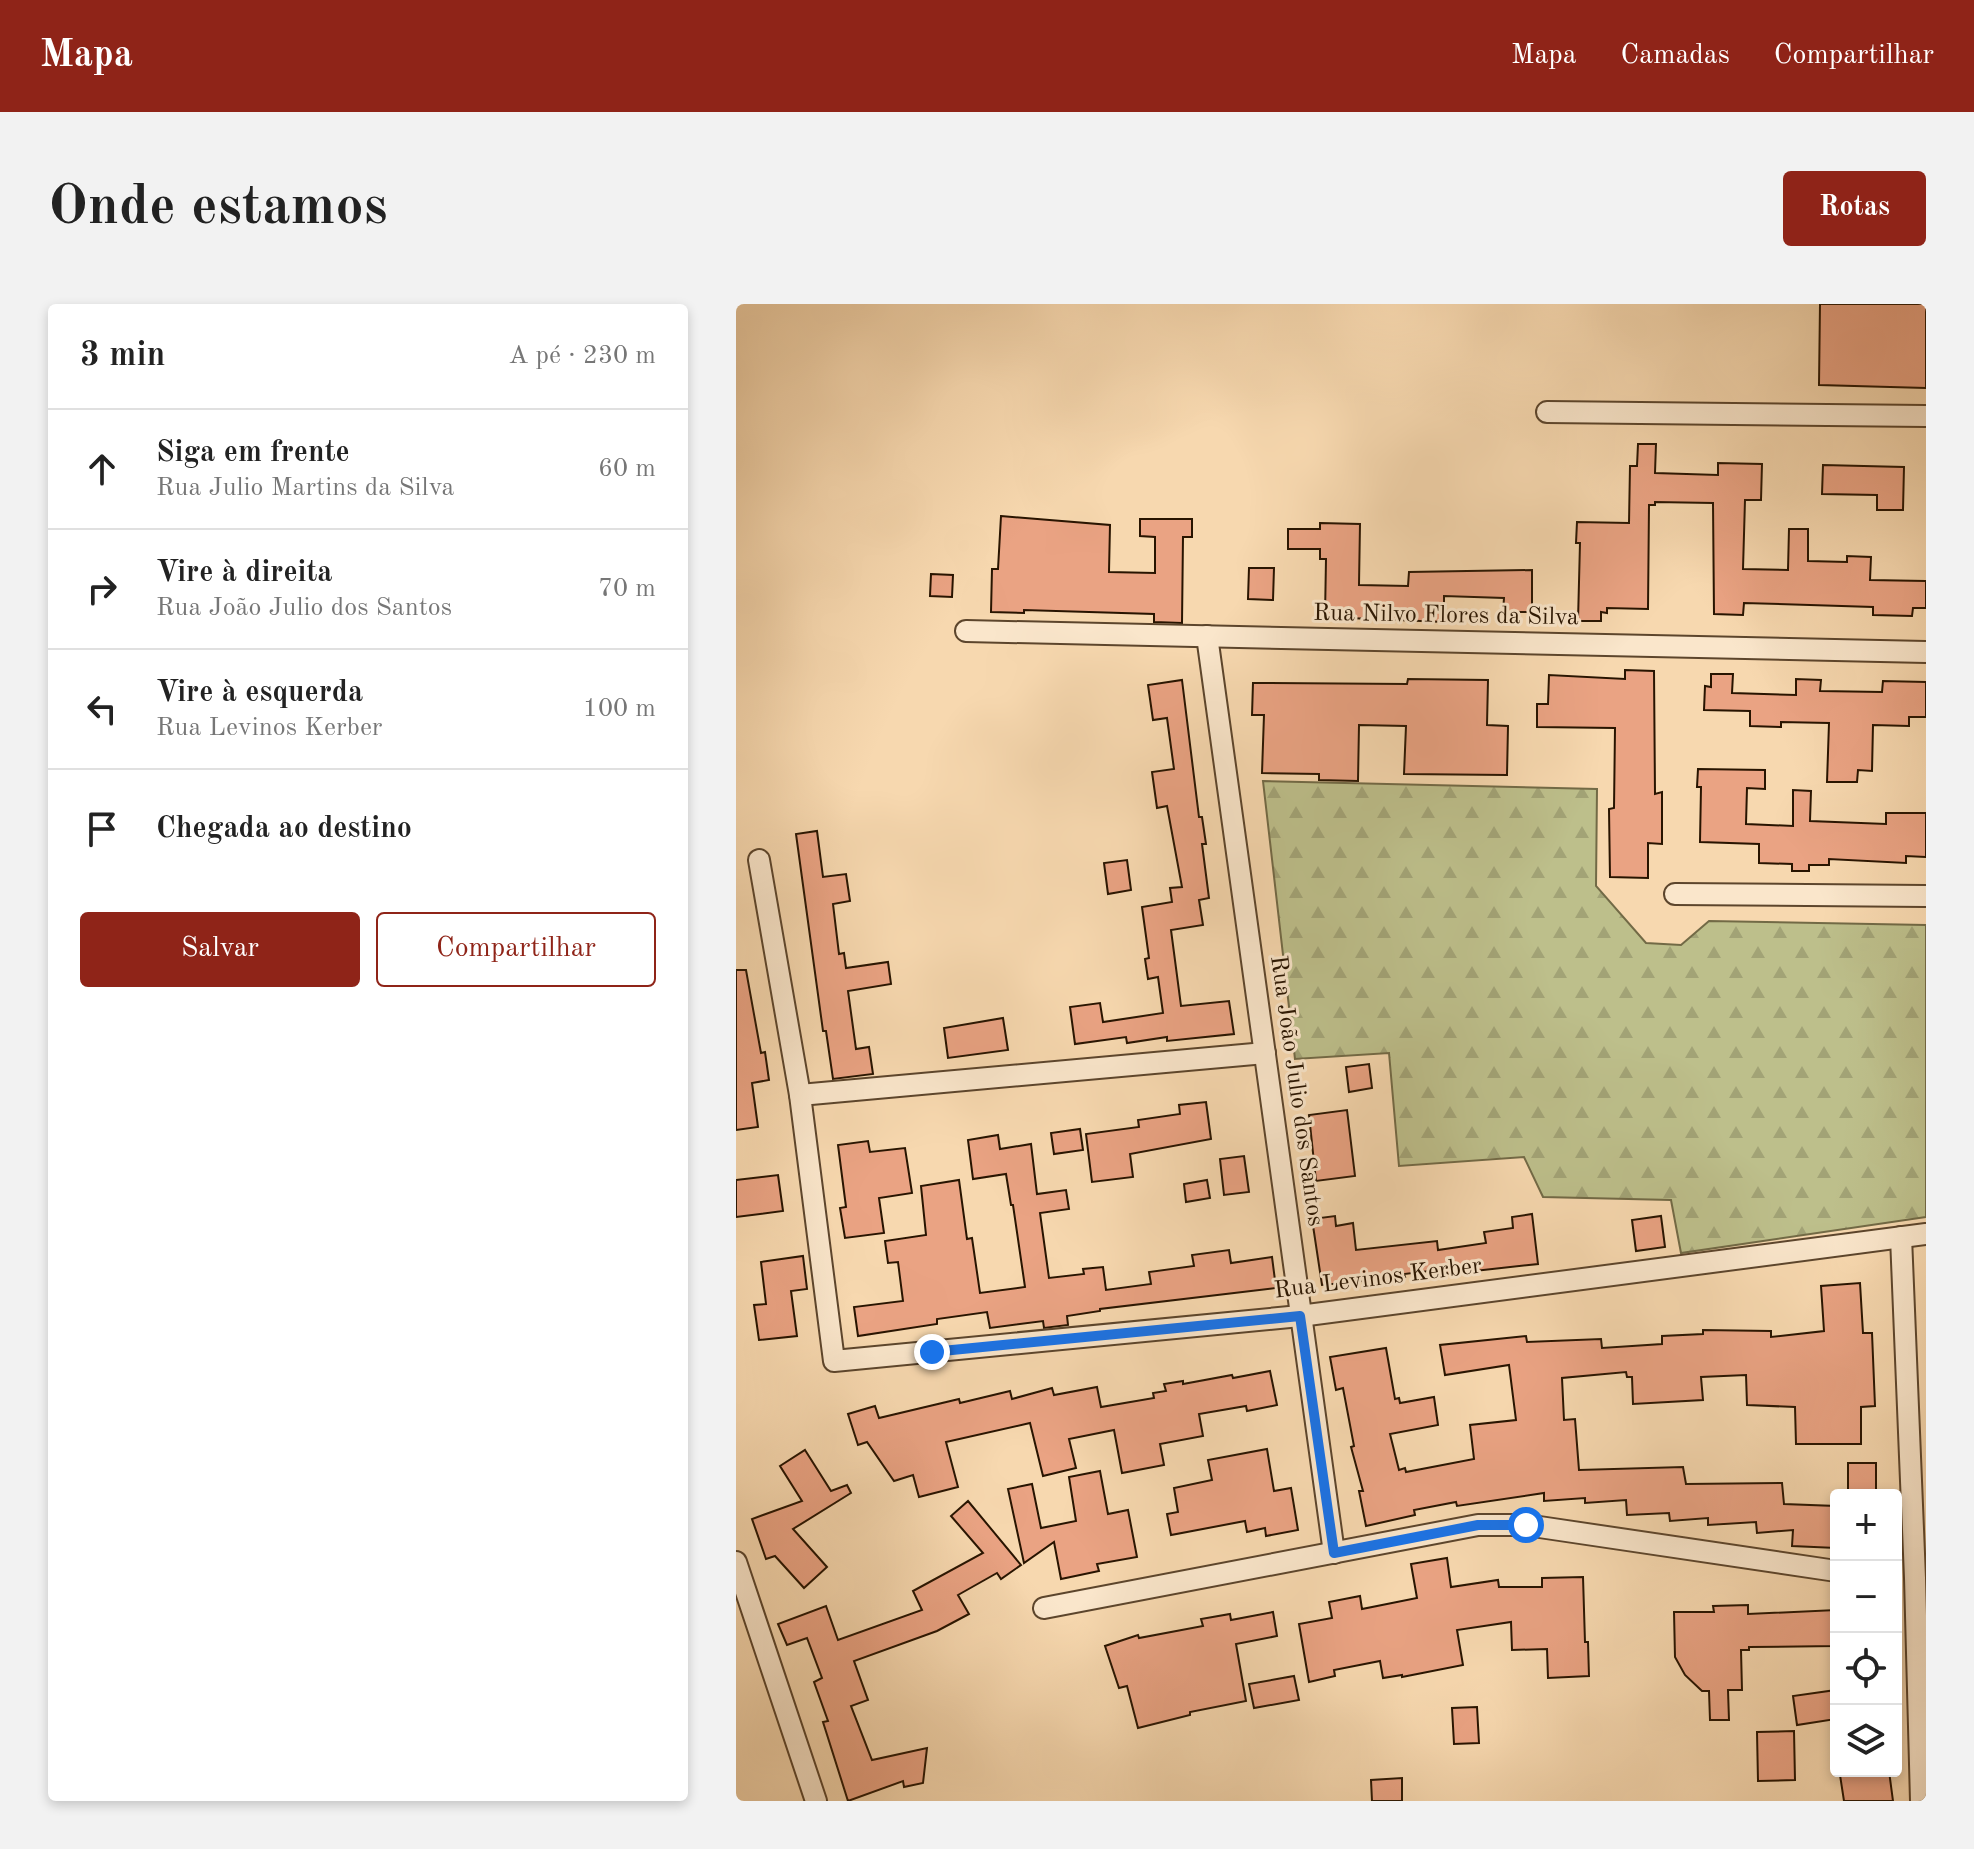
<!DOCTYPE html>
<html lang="pt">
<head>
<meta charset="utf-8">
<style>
	:root { --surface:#fff; --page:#f2f2f2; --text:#222; --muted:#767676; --line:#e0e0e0; --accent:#8f2418 }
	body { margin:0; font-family:"Old Standard TT",serif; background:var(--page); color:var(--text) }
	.controls { position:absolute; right:24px; bottom:24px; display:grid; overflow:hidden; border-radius:8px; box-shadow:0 4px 12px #0003 }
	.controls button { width:72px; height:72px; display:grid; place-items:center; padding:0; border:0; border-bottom:2px solid var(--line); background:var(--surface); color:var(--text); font:40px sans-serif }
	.stop { position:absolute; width:24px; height:24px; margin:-18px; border:6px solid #1a73e8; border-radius:50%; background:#fff }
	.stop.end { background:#1a73e8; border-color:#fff; box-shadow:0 2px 8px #0008 }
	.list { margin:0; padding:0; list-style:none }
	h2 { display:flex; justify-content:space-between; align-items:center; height:104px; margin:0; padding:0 32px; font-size:34px }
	h2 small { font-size:26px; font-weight:400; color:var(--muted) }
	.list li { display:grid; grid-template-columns:52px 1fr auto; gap:24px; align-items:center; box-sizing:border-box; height:120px; padding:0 32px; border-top:2px solid var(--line) }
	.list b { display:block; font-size:30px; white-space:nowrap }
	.list p { margin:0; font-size:26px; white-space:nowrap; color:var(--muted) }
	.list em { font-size:26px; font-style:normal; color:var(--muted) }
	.actions { display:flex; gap:16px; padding:24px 32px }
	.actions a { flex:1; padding:18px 0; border:2px solid var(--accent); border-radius:8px; text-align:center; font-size:28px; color:var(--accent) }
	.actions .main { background:var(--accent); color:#fff }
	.icon { flex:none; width:44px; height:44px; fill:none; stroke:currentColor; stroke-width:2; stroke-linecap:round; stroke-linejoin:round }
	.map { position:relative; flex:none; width:1190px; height:1497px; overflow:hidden; border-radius:8px }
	header { display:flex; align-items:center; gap:48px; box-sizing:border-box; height:112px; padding:0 40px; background:var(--accent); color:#fff }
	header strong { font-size:38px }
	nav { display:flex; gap:44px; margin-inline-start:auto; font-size:28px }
	.intro { display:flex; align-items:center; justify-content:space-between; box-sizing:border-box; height:192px; padding:0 48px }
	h1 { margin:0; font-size:56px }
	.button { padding:20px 36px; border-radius:8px; background:var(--accent); color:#fff; font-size:28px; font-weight:700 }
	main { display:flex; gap:48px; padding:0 48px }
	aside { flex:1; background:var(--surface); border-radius:8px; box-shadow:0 4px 12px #0003 }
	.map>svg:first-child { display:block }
	.forest { fill:url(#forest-firs); stroke:#726a46; stroke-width:2 }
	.building { fill:#eaa383; stroke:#281400; stroke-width:2 }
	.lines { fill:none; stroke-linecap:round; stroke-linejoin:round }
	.street-casing { stroke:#5c452c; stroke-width:24 }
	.street { stroke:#fae6cb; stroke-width:20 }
	.route { stroke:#1a73e8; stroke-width:10 }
	.labels { text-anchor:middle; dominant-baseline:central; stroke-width:6; stroke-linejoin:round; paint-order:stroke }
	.street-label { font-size:24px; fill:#281400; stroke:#fae6cb }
</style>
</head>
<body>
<header>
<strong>Mapa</strong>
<nav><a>Mapa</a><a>Camadas</a><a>Compartilhar</a></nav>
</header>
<div class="intro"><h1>Onde estamos</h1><a class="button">Rotas</a></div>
<main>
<aside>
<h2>3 min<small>A pé · 230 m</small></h2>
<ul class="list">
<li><svg class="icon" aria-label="ahead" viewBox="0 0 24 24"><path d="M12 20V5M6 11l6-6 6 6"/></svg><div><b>Siga em frente</b><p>Rua Julio Martins da Silva</p></div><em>60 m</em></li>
<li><svg class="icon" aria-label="right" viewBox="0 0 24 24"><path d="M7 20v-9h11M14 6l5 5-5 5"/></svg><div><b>Vire à direita</b><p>Rua João Julio dos Santos</p></div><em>70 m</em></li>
<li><svg class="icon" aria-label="left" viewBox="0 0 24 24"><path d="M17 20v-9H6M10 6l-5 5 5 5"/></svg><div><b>Vire à esquerda</b><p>Rua Levinos Kerber</p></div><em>100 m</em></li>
<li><svg class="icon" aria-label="arrive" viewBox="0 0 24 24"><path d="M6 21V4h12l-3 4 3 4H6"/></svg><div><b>Chegada ao destino</b></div></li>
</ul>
<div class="actions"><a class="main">Salvar</a><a>Compartilhar</a></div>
</aside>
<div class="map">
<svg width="1190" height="1497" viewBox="0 0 1190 1497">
	<defs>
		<pattern id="forest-firs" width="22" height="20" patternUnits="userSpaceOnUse" patternTransform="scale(2)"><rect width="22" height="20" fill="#bdbf8b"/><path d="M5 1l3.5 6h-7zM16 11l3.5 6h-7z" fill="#a2a376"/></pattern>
	</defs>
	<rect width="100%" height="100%" fill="#f7d8af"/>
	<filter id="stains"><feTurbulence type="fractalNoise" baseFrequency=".0025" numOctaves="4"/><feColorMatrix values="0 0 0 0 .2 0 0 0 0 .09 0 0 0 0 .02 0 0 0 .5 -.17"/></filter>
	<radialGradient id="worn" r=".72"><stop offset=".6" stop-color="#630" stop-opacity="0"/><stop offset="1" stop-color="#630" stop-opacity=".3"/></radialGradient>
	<path class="forest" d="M 527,477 L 861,485 L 860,582 L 910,639 L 945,641 L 973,617 L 1190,621 L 1190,913 L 945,949 L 935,896 L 807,893 L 788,853 L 663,862 L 653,749 L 559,755 Z"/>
	<g class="building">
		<path d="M 1084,0 L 1190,0 L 1190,84 L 1083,81 Z"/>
		<path d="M 902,140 L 920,140 L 919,169 L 982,171 L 982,159 L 1026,160 L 1025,196 L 1009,196 L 1007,265 L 1052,266 L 1053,225 L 1072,225 L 1072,257 L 1111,258 L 1111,252 L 1135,253 L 1134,276 L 1190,277 L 1190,304 L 1177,304 L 1176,312 L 1137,311 L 1137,303 L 1008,299 L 1007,311 L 978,310 L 977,199 L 919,198 L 919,201 L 913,201 L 912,305 L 871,304 L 871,309 L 865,308 L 865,317 L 842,317 L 844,239 L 840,239 L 841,218 L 893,219 L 894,162 L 901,162 Z"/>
		<path d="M 1087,161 L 1168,163 L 1167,206 L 1141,206 L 1141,191 L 1086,190 Z"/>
		<path d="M 265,212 L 374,221 L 373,268 L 419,269 L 419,233 L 404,232 L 404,215 L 456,215 L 456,233 L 447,233 L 446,319 L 418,318 L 418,310 L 288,306 L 288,309 L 255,308 L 256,265 L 262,265 Z"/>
		<path d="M 584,219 L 624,220 L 623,281 L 672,282 L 673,268 L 796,266 L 796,308 L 767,308 L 768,294 L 708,292 L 708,318 L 589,313 L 590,255 L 584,255 L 584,245 L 552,245 L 552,225 L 584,225 Z"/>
		<path d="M 513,264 L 538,264 L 537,296 L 512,295 Z"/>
		<path d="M 195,270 L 217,271 L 216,293 L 194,292 Z"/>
		<path d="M 889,366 L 918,367 L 919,490 L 926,488 L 926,540 L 912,539 L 912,574 L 874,573 L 873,505 L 878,504 L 879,424 L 801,423 L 801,400 L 812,400 L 813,371 L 889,375 Z"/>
		<path d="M 975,370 L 997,370 L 996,389 L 1060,391 L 1060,375 L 1085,376 L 1084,387 L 1146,388 L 1147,377 L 1190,378 L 1190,413 L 1173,413 L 1173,422 L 1137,421 L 1136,467 L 1122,466 L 1121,478 L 1091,478 L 1093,419 L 1045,418 L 1045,423 L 1014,422 L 1014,407 L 968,406 L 969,382 L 975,383 Z"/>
		<path d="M 672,375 L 752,376 L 751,421 L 772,422 L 771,471 L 668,470 L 670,422 L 623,421 L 622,477 L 583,476 L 583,470 L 526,469 L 528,411 L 516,411 L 517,379 L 671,380 Z"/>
		<path d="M 446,376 L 463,513 L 466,513 L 470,540 L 466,540 L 473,594 L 463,596 L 467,621 L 435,626 L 445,702 L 493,697 L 498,730 L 431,737 L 431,733 L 391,739 L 390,733 L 339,740 L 334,703 L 364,699 L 367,718 L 427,709 L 422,673 L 412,675 L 409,655 L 413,654 L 406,603 L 436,598 L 434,584 L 446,583 L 431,502 L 421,504 L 416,468 L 438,465 L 431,414 L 417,416 L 412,381 Z"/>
		<path d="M 962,465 L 1029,466 L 1029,485 L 1011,484 L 1010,520 L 1057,522 L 1057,486 L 1075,487 L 1074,517 L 1150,520 L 1150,509 L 1190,509 L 1190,553 L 1170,552 L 1170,559 L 1093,555 L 1093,561 L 1073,561 L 1073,567 L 1056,567 L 1056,560 L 1023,559 L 1023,540 L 964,538 L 965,483 L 961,483 Z"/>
		<path d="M 81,527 L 87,573 L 110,570 L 114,597 L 97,600 L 103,650 L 108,649 L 110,664 L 152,658 L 155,680 L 112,687 L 120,745 L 133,743 L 137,770 L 97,775 L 90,727 L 87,727 L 60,530 Z"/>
		<path d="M 391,556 L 395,586 L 372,590 L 368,559 Z"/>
		<path d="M 0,666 L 10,666 L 25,749 L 29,748 L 33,776 L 16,779 L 22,823 L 0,826 Z"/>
		<path d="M 267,714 L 272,746 L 212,754 L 208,724 Z"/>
		<path d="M 633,760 L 636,784 L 613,788 L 610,763 Z"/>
		<path d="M 470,798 L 475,835 L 394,850 L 397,873 L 356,878 L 350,830 L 403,823 L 402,816 L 444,810 L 443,801 Z"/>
		<path d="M 611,806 L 619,872 L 580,877 L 573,811 Z"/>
		<path d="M 344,825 L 347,846 L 318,850 L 315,829 Z"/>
		<path d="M 262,831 L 264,845 L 295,840 L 301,890 L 330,886 L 333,905 L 304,909 L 313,974 L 348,970 L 347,965 L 367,963 L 370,986 L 415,980 L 413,968 L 458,962 L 456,951 L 493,946 L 495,959 L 536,953 L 540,984 L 364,1005 L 364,1007 L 331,1012 L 332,1021 L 308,1024 L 307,1017 L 254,1024 L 251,1008 L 201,1015 L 201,1020 L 122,1032 L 118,1003 L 167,997 L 162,958 L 152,959 L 149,937 L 190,931 L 185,882 L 223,876 L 231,935 L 236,934 L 244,989 L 289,983 L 277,901 L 275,901 L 270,870 L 237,875 L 232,836 Z"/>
		<path d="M 132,837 L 134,848 L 169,844 L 176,889 L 143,894 L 148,929 L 109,934 L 104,904 L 110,903 L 102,841 Z"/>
		<path d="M 508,852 L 513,888 L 488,891 L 484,855 Z"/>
		<path d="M 42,871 L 47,907 L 0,913 L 0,876 Z"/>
		<path d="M 471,876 L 474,894 L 450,898 L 448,880 Z"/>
		<path d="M 796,910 L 802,960 L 711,970 L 710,965 L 668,970 L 669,973 L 586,981 L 576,915 L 599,912 L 600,922 L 617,919 L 620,946 L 701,937 L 702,946 L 750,939 L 748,928 L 777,924 L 776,913 Z"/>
		<path d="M 925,912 L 929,943 L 900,947 L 896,916 Z"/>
		<path d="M 67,952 L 71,985 L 55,987 L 61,1032 L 23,1036 L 18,1001 L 30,1000 L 25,958 Z"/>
		<path d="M 1124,979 L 1127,1029 L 1136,1029 L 1139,1102 L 1125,1103 L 1125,1140 L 1060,1140 L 1059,1103 L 1011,1101 L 1010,1071 L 965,1073 L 967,1096 L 897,1100 L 896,1073 L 891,1073 L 890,1068 L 826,1074 L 828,1116 L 839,1115 L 843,1166 L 947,1163 L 950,1180 L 1046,1179 L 1048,1200 L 1100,1202 L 1100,1244 L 1056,1242 L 1057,1226 L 1021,1229 L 1020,1218 L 972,1221 L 972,1214 L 934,1217 L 933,1209 L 891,1211 L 890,1196 L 849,1199 L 849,1194 L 808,1197 L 808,1189 L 721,1202 L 720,1198 L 678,1206 L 679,1211 L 630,1222 L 623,1187 L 627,1187 L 615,1143 L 618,1142 L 607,1084 L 600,1086 L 594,1053 L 650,1044 L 659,1095 L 663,1094 L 664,1099 L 698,1093 L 702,1121 L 654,1130 L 663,1166 L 669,1164 L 670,1168 L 738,1155 L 734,1121 L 780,1116 L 773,1061 L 709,1071 L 704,1041 L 790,1032 L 791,1038 L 865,1035 L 866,1044 L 926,1040 L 926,1032 L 967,1030 L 967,1026 L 1035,1027 L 1035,1033 L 1088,1027 L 1085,982 Z"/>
		<path d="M 534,1067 L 541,1101 L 511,1107 L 510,1102 L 463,1110 L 467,1132 L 424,1140 L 428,1161 L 386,1169 L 378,1126 L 333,1135 L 340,1164 L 307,1172 L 294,1119 L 210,1138 L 222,1183 L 183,1193 L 177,1171 L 158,1177 L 131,1138 L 122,1141 L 112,1110 L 139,1102 L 143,1114 L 223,1095 L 224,1099 L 274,1087 L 276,1095 L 316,1084 L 318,1091 L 361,1083 L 365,1103 L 418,1094 L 417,1089 L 430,1087 L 428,1080 L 447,1077 L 447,1080 L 496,1071 L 497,1074 Z"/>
		<path d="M 531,1145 L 538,1187 L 555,1184 L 562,1226 L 530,1232 L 529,1224 L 511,1228 L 509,1217 L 435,1231 L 431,1210 L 442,1208 L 438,1184 L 476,1176 L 472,1156 Z"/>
		<path d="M 69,1146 L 95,1187 L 111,1181 L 115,1189 L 57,1225 L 91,1263 L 68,1284 L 39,1252 L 30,1255 L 16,1215 L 66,1197 L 44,1162 Z"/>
		<rect x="1112" y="1159" width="28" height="32"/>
		<path d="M 364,1167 L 372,1210 L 392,1206 L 401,1253 L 361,1260 L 363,1267 L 325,1275 L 318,1238 L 288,1259 L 272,1185 L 296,1180 L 305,1224 L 340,1217 L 333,1173 Z"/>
		<path d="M 232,1197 L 285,1261 L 265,1275 L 261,1269 L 222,1291 L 233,1310 L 201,1327 L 118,1357 L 132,1396 L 115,1402 L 136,1456 L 191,1444 L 187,1479 L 168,1483 L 167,1477 L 112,1497 L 87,1418 L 92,1417 L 78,1378 L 86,1374 L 71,1334 L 51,1341 L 42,1320 L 90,1302 L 102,1336 L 186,1306 L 177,1287 L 247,1249 L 215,1212 Z"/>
		<path d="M 711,1254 L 715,1283 L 762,1276 L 763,1283 L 806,1283 L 806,1274 L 847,1273 L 849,1338 L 852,1338 L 853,1372 L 812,1374 L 811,1345 L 776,1346 L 775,1318 L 721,1326 L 727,1361 L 666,1373 L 666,1371 L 647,1374 L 644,1357 L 598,1366 L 599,1372 L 573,1378 L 563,1320 L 596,1314 L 593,1298 L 624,1292 L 626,1305 L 681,1294 L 675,1260 Z"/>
		<path d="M 1012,1301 L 1012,1310 L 1100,1306 L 1100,1342 L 1013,1343 L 1013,1346 L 1005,1346 L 1006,1386 L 992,1386 L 993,1416 L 974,1416 L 973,1387 L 966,1387 L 949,1371 L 939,1353 L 938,1308 L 978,1308 L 977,1302 Z"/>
		<path d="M 537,1308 L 541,1332 L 500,1340 L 510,1397 L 454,1408 L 454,1411 L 402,1424 L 391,1382 L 383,1384 L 369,1342 L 402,1331 L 403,1334 L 467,1322 L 465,1315 L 494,1310 L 495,1316 Z"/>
		<path d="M 558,1372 L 563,1396 L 518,1404 L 513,1380 Z"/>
		<path d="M 1100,1386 L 1100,1415 L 1061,1421 L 1057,1392 Z"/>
		<path d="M 741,1403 L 743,1439 L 718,1440 L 716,1404 Z"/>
		<path d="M 1058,1427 L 1059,1476 L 1022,1477 L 1021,1428 Z"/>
		<path d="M 1131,1467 L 1153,1467 L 1157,1497 L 1108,1497 L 1104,1471 Z"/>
		<path d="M 666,1474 L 666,1497 L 636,1497 L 635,1476 Z"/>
	</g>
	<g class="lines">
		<g class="street-casing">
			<g id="street">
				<path d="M 811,108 L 1190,112"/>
				<path d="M 230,327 L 1190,348"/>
				<path d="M 471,332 L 598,1249"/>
				<path d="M 23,556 L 64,791 L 98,1057 L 564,1012 L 1190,930"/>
				<path d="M 939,590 L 1190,592"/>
				<path d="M 64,791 L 529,749"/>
				<path d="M 1165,933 L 1179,1274 L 1185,1497"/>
				<path d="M 0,1258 L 80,1497"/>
				<path d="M 308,1304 L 742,1221 L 790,1221 L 1100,1267"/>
			</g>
		</g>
		<use href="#street" class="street"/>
	</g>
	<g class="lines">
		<path class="route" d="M 196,1048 L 564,1012 L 598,1249 L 742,1221 L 790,1221"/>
	</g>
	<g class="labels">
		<g class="street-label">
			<text transform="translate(710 312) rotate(1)">Rua Nilvo Flores da Silva</text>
			<text transform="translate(560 787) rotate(82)">Rua João Julio dos Santos</text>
			<text transform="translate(642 975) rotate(-7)">Rua Levinos Kerber</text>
		</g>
	</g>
	<rect width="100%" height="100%" filter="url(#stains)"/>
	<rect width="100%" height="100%" fill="url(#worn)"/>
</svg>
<div class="controls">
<button>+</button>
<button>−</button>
<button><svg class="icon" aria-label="locate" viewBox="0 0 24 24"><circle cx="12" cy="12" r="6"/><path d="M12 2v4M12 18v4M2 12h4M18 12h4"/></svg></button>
<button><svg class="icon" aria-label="layers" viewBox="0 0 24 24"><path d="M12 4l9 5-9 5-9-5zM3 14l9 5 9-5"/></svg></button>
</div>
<div class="stop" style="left:790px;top:1221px"></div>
<div class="stop end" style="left:196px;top:1048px"></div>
</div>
</main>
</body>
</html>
